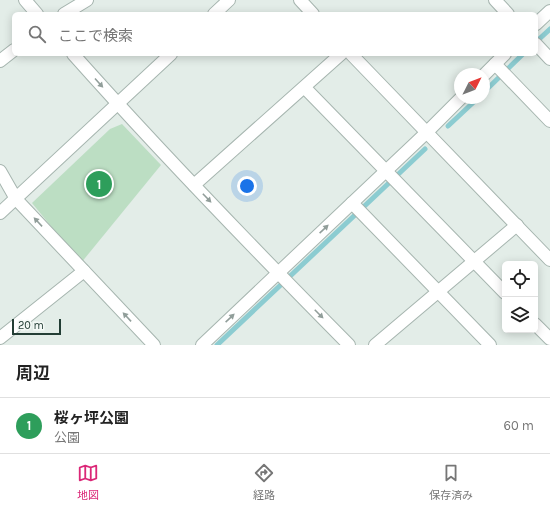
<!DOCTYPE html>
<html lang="ja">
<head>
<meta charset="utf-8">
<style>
	:root { --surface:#fff; --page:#f6f6f6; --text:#222; --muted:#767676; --line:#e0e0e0; --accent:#db2777 }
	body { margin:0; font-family:Karla,"Noto Sans JP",sans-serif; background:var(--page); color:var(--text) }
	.controls { position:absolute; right:12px; bottom:12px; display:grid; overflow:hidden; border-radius:6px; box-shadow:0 2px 10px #0003 }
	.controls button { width:36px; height:36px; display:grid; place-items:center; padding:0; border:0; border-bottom:1px solid var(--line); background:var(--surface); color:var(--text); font:20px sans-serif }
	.compass { position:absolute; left:454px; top:68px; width:36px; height:36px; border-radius:50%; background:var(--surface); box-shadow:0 2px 10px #0003; rotate:48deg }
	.scale { position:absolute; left:12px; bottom:10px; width:49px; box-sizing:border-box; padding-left:4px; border:2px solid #233e35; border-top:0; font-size:11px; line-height:14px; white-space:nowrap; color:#233e35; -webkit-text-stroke:3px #f4f9f6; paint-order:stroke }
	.you { position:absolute; left:247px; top:186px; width:14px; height:14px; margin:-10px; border:3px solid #fff; border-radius:50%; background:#1a73e8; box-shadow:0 0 0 6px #1a73e833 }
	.badge { display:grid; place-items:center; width:26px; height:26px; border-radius:50%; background:var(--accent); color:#fff; font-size:13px; font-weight:700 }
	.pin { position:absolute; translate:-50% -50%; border:2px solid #fff; box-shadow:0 1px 4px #0006 }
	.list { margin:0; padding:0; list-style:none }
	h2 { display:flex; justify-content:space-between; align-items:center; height:52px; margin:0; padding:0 16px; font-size:17px }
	h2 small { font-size:13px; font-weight:400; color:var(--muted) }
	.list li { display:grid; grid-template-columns:26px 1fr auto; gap:12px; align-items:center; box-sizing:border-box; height:56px; padding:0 16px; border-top:1px solid var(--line) }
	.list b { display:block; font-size:15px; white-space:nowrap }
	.list p { margin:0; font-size:13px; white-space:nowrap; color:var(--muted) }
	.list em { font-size:13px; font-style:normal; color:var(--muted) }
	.icon { flex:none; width:22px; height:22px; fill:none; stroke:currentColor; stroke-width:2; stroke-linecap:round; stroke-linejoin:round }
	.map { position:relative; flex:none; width:550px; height:345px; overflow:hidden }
	.search { position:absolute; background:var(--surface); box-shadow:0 2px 10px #0003; left:12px; right:12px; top:12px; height:44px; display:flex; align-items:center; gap:10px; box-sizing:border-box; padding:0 14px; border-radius:6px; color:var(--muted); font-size:15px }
	.sheet { height:108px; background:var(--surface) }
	nav { display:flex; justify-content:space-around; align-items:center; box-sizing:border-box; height:56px; border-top:1px solid var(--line); background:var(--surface); font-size:11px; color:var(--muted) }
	nav a { display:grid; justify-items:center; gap:2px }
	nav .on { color:var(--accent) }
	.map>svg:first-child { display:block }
	.green { fill:#bcdec3 }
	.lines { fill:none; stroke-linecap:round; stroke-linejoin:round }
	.stream { stroke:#8cccd1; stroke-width:5 }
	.minor-casing { stroke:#a6b5af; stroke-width:14 }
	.tertiary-casing { stroke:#a6b5af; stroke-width:14 }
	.minor { stroke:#fff; stroke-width:12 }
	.tertiary { stroke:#fff; stroke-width:12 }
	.oneway { fill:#919e9a }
</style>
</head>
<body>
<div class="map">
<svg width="550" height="345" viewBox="0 0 550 345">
	<rect width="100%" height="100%" fill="#e3ede8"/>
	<path class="green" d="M 122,124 L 161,165 L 81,263 L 32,203 L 110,129 Z"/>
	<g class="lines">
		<g class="stream">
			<path d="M 536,42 L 550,29"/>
			<path d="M 484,92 L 523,54"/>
			<path d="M 448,126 L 478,98"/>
			<path d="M 217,345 L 425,149"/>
		</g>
		<g class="minor-casing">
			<g id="minor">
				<path d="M 25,0 L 37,14"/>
				<path d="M 495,0 L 508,14"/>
				<path d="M 64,14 L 87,0"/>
				<path d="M 214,14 L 229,0"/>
				<path d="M 536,24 L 550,11"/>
				<path d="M 536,44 L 550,59"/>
				<path d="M 73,54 C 162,154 255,250 349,345"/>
				<path d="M 0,61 L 14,50"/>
				<path d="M 495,64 L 550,121"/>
				<path d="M 484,75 L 505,54"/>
				<path d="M 305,88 L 505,293"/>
				<path d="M 0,171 L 16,199 L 154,345"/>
				<path d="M 194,185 L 341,54"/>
				<path d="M 352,203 L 490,345"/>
				<path d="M 0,213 L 171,54"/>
				<path d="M 535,324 L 550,339"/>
				<path d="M 0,338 L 84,271"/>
				<path d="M 202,345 L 426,133 L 461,98"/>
				<path d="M 375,345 L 517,225"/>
			</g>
		</g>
		<g class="tertiary-casing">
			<g id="tertiary">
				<path d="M 300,0 L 313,14"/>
				<path d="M 351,54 L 550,260"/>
			</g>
		</g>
		<use href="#minor" class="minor"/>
		<use href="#tertiary" class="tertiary"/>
	</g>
	<defs><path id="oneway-solid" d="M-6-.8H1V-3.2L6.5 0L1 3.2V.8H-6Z"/></defs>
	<g class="oneway">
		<use href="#oneway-solid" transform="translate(99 83) rotate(48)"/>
		<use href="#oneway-solid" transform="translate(207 198) rotate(46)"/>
		<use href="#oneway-solid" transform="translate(38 222) rotate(-133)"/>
		<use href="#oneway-solid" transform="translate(324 229) rotate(-43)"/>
		<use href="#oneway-solid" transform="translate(319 314) rotate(45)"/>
		<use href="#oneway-solid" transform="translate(127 317) rotate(-133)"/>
		<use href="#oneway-solid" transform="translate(230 318) rotate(-43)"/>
	</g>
</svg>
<div class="controls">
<button><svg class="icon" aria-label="locate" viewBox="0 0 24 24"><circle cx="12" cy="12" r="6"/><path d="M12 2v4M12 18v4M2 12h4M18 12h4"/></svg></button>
<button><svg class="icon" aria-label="layers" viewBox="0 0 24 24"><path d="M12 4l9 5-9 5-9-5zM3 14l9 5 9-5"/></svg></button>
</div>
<svg class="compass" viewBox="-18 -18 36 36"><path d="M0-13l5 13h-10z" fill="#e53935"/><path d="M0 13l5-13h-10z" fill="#767676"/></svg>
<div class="scale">20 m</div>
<div class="you"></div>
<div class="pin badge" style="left:99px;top:184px;background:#2e9e5b">1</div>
<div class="search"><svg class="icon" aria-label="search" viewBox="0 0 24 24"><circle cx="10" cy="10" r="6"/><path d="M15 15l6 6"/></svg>ここで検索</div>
</div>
<section class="sheet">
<h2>周辺<small></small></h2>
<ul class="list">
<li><span class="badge" style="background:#2e9e5b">1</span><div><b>桜ヶ坪公園</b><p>公園</p></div><em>60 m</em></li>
</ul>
</section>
<nav>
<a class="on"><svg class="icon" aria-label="map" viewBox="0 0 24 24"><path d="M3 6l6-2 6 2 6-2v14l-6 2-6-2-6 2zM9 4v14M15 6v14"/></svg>地図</a>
<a><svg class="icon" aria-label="directions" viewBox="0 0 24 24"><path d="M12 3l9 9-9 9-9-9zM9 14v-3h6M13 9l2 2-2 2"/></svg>経路</a>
<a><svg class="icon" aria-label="saved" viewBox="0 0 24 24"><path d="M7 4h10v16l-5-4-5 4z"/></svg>保存済み</a>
</nav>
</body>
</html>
